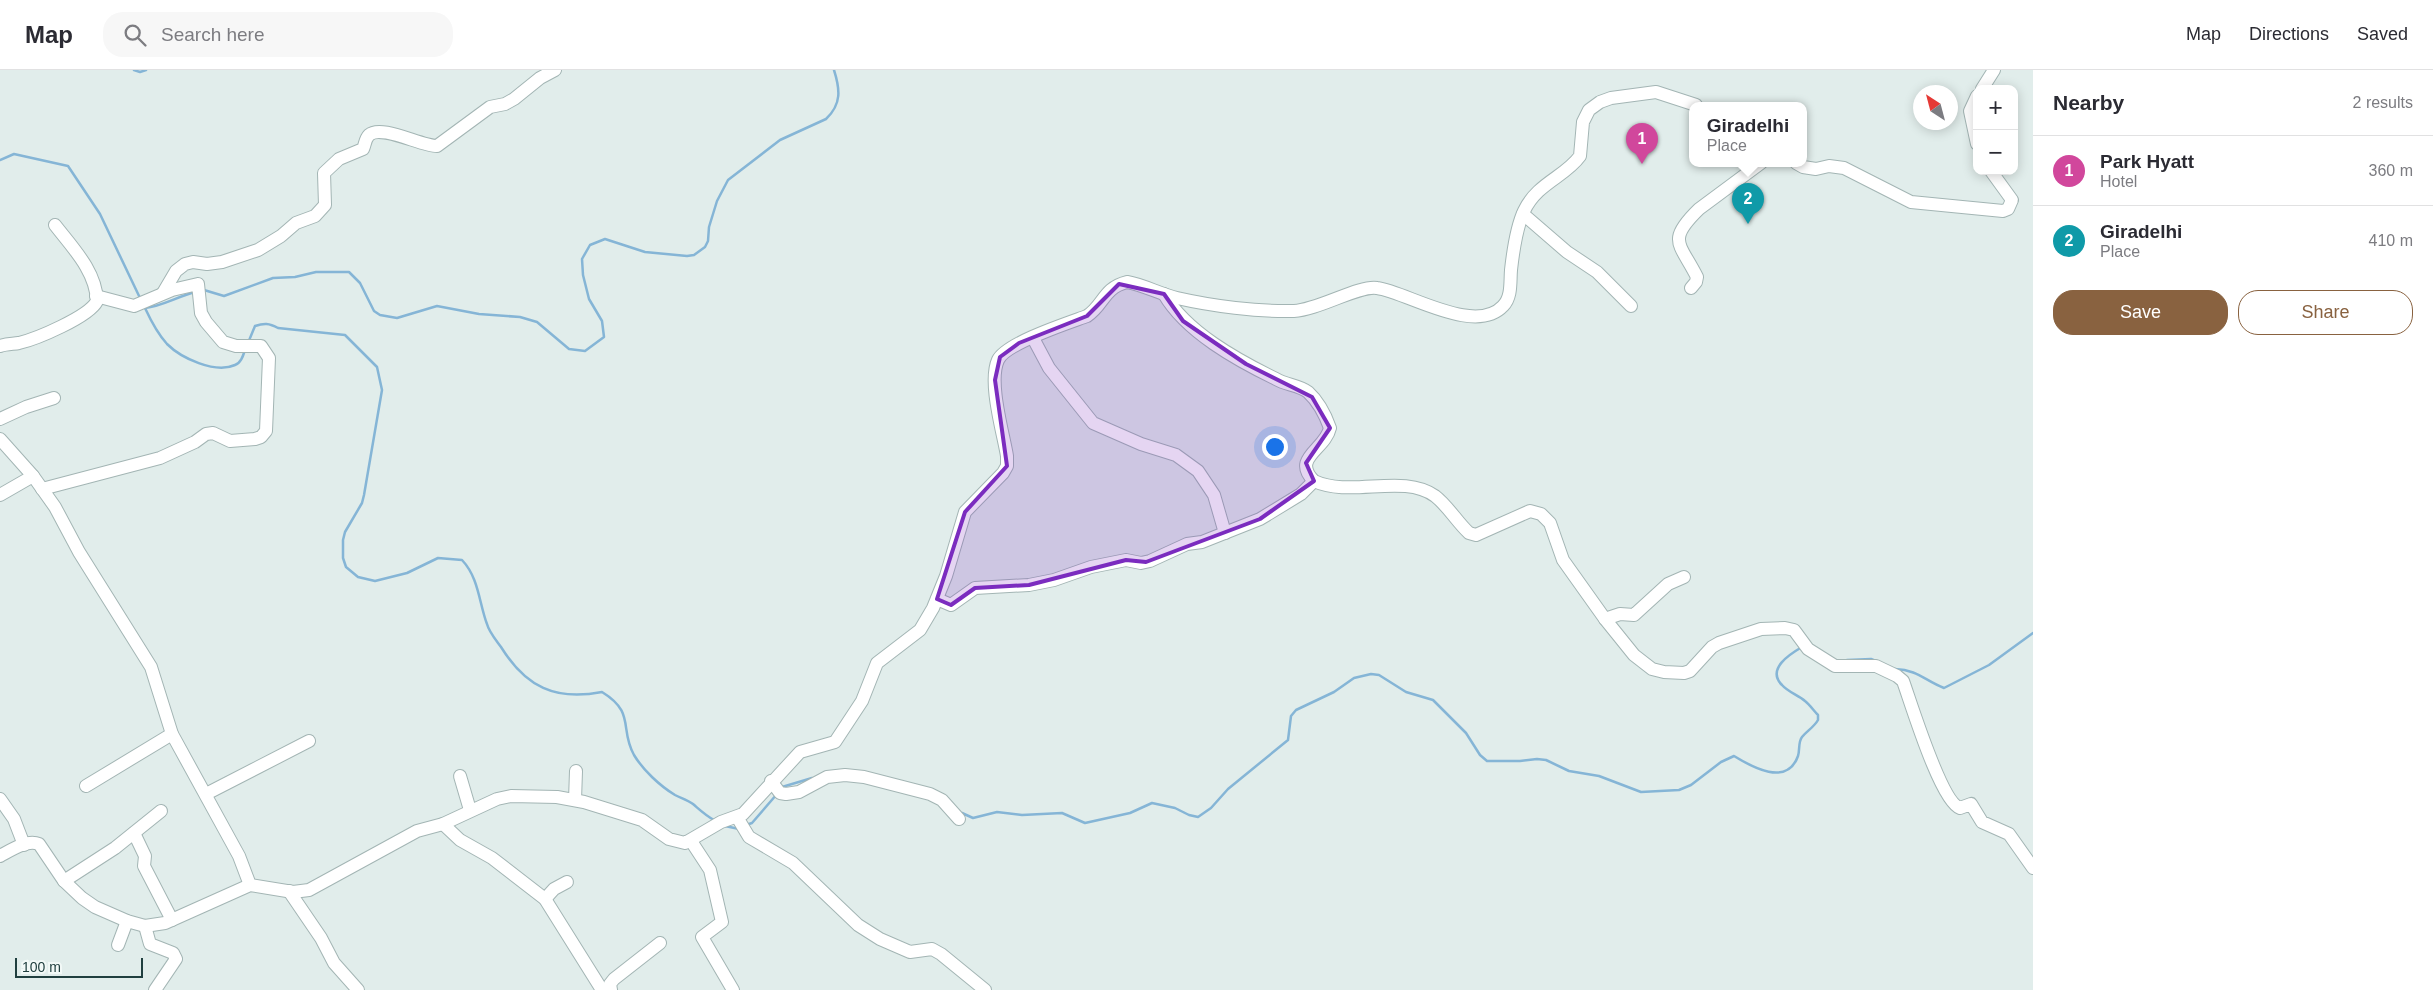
<!DOCTYPE html>
<html lang="en">
<head>
<meta charset="utf-8">
<style>
	:root { --surface:#fff; --page:#f7f7f7; --text:#2b2b33; --muted:#7c7c81; --line:#e1e1e2; --accent:#896240 }
	body { margin:0; font-family:Helvetica,sans-serif; background:var(--page); color:var(--text) }
	.controls { position:absolute; right:15px; top:15px; display:grid; overflow:hidden; border-radius:10px; box-shadow:0 2px 12px #0003 }
	.controls button { width:45px; height:45px; display:grid; place-items:center; padding:0; border:0; border-bottom:1px solid var(--line); background:var(--surface); color:var(--text); font:25px sans-serif }
	.compass { position:absolute; left:1913px; top:15px; width:45px; height:45px; border-radius:50%; background:var(--surface); box-shadow:0 2px 12px #0003; rotate:324deg }
	.scale { position:absolute; left:15px; bottom:12px; width:128px; box-sizing:border-box; padding-left:5px; border:2px solid #203f3f; border-top:0; font-size:14px; line-height:18px; white-space:nowrap; color:#203f3f; -webkit-text-stroke:4px #f2f9f7; paint-order:stroke }
	.you { position:absolute; left:1274px; top:376px; width:18px; height:18px; margin:-12px; border:4px solid #fff; border-radius:50%; background:#1a73e8; box-shadow:0 0 0 8px #1a73e833 }
	.badge { display:grid; place-items:center; width:32px; height:32px; border-radius:50%; background:var(--accent); color:#fff; font-size:16px; font-weight:700 }
	.pin { position:absolute; translate:-50% -41px; filter:drop-shadow(0 1px 2px #0008) }
	.pin::after { content:''; position:absolute; top:26px; width:18px; height:15px; background:inherit; clip-path:polygon(0 0,100% 0,50% 100%) }
	.popup { position:absolute; left:1689px; top:32px; width:118px; height:65px; box-sizing:border-box; display:grid; place-content:center; border-radius:10px; background:var(--surface); filter:drop-shadow(0 1px 4px #0005); font-size:16px; white-space:nowrap; color:var(--muted) }
	.popup b { font-size:19px; color:var(--text) }
	.popup::after { content:''; position:absolute; left:50%; top:100%; margin-left:-10px; border:10px solid transparent; border-top-color:var(--surface) }
	.list { margin:0; padding:0; list-style:none }
	h2 { display:flex; justify-content:space-between; align-items:center; height:65px; margin:0; padding:0 20px; font-size:21px }
	h2 small { font-size:16px; font-weight:400; color:var(--muted) }
	.list li { display:grid; grid-template-columns:32px 1fr auto; gap:15px; align-items:center; box-sizing:border-box; height:70px; padding:0 20px; border-top:1px solid var(--line) }
	.list b { display:block; font-size:19px; white-space:nowrap }
	.list p { margin:0; font-size:16px; white-space:nowrap; color:var(--muted) }
	.list em { font-size:16px; font-style:normal; color:var(--muted) }
	.actions { display:flex; gap:10px; padding:15px 20px }
	.actions a { flex:1; padding:11px 0; border:1px solid var(--accent); border-radius:20px; text-align:center; font-size:18px; color:var(--accent) }
	.actions .main { background:var(--accent); color:#fff }
	.icon { flex:none; width:28px; height:28px; fill:none; stroke:currentColor; stroke-width:2; stroke-linecap:round; stroke-linejoin:round }
	.map { position:relative; flex:none; width:2033px; height:920px; overflow:hidden }
	header { display:flex; align-items:center; gap:30px; box-sizing:border-box; height:70px; padding:0 25px; background:var(--surface); border-bottom:1px solid var(--line) }
	header strong { font-size:24px }
	nav { display:flex; gap:28px; margin-inline-start:auto; font-size:18px }
	.search { width:350px; height:45px; background:var(--page); display:flex; align-items:center; gap:12px; box-sizing:border-box; padding:0 18px; border-radius:20px; color:var(--muted); font-size:19px }
	main { display:flex }
	aside { flex:1; background:var(--surface) }
	.map>svg:first-child { display:block }
	.lines { fill:none; stroke-linecap:round; stroke-linejoin:round }
	.stream { stroke:#85b5d6; stroke-width:2.5 }
	.minor-casing { stroke:#a3b5b4; stroke-width:14 }
	.minor { stroke:#fff; stroke-width:12 }
	.marked { fill:#7b2cbf; fill-opacity:0.2; stroke:#7b2cbf; stroke-width:4; stroke-linejoin:round }
</style>
</head>
<body>
<header>
<strong>Map</strong>
<div class="search"><svg class="icon" aria-label="search" viewBox="0 0 24 24"><circle cx="10" cy="10" r="6"/><path d="M15 15l6 6"/></svg>Search here</div>
<nav><a>Map</a><a>Directions</a><a>Saved</a></nav>
</header>
<main>
<div class="map">
<svg width="2033" height="920" viewBox="0 0 2033 920">
	<rect width="100%" height="100%" fill="#e1edeb"/>
	<g class="lines">
		<g class="stream">
			<path d="M 134,0 L 140,2 L 146,0"/>
			<path d="M 0,90 L 14,84 L 68,96 L 100,144 L 140,228"/>
			<path d="M 204,220 L 224,226 L 273,208 L 295,207 L 316,202 L 349,202 L 360,213 L 374,241 L 380,245 L 397,248 L 437,236 L 479,244 L 520,247 L 537,252 L 569,279 L 585,281 L 604,267 L 602,251 L 589,229 L 583,205 L 582,189 L 590,175 L 605,169 L 645,182 L 687,186 L 694,185 L 705,177 L 708,171 L 709,157 L 717,131 L 728,110 L 780,70 L 826,49 C 842,34 840,19 834,0"/>
			<path d="M 145,238 C 151,251 157,263 167,274 C 181,288 215,304 235,295 C 241,293 243,286 245,280"/>
			<path d="M 145,238 C 163,236 178,226 196,222"/>
			<path d="M 248,273 L 255,256 C 264,253 269,253 278,258 L 345,265 L 377,297 L 382,320 L 364,425 L 362,433 L 345,462 L 343,470 L 343,488 L 346,497 L 358,507 L 375,511 L 407,503 L 438,488 L 462,490 C 479,508 479,533 487,554 C 489,562 496,570 501,577 C 526,617 555,631 602,622 C 636,643 619,658 634,685 C 643,700 660,716 675,725 C 681,728 688,730 693,734 C 700,740 705,745 714,750"/>
			<path d="M 1847,590 L 1871,589 L 1876,591"/>
			<path d="M 1895,599 C 1918,600 1924,610 1944,618 L 1989,595 L 2033,563"/>
			<path d="M 782,717 L 812,708"/>
			<path d="M 962,743 L 973,748 L 997,742 L 1022,745 L 1062,743 L 1085,753 L 1130,743 L 1152,733 L 1175,738 L 1189,745 L 1198,747 L 1211,738 L 1228,719 L 1288,670 L 1291,646 L 1296,640 L 1334,622 L 1354,608 L 1371,604 L 1379,605 L 1406,622 L 1433,630 L 1466,663 L 1480,685 L 1487,691 L 1520,691 L 1537,689 L 1546,690 L 1569,701 L 1599,706 L 1641,722 L 1679,720 L 1691,715 L 1721,692 L 1734,686 C 1752,697 1787,717 1798,686 C 1800,680 1798,672 1802,667 C 1807,661 1814,657 1818,650 L 1818,645 C 1814,641 1810,635 1805,631 C 1798,625 1788,622 1782,615 C 1766,599 1790,584 1802,577"/>
			<path d="M 746,755 L 752,753 L 777,724"/>
			<path d="M 725,756 L 739,759"/>
		</g>
		<g class="minor-casing">
			<g id="minor">
				<path d="M 1982,19 L 1994,0"/>
				<path d="M 1977,26 L 1970,41 L 1977,74"/>
				<path d="M 1796,93 L 1803,97 L 1816,99 L 1829,96 L 1844,98 L 1911,132 L 2003,141 L 2008,139 L 2012,130 L 1991,101"/>
				<path d="M 1523,144 L 1567,182 L 1597,202 L 1631,236"/>
				<path d="M 1691,218 L 1696,212 L 1697,207 C 1680,173 1666,171 1699,139 L 1761,93"/>
				<path d="M 163,223 L 176,201 L 185,194 L 193,192 L 207,194 L 222,192 L 258,180 L 281,166 L 296,153 L 315,146 L 325,135 L 324,103 L 339,89 L 363,79 C 365,75 365,69 369,65 C 381,54 421,76 437,76 L 490,37 L 505,34 L 514,29 L 540,8 L 555,0"/>
				<path d="M 1164,224 C 1186,262 1237,290 1276,309 C 1286,315 1299,315 1308,322 C 1319,332 1325,344 1330,358 C 1325,380 1291,388 1314,411 C 1351,428 1403,403 1435,426 C 1448,436 1457,452 1469,463 L 1476,465 L 1530,441 L 1541,444 L 1550,453 L 1563,490 L 1605,549 L 1634,585 L 1652,599 L 1664,602 L 1684,603 L 1690,601 L 1712,577 L 1719,573 L 1761,559 L 1785,558 L 1794,560 L 1808,579 L 1835,596 L 1876,596 L 1897,606 L 1903,611 C 1911,633 1941,732 1960,738 L 1971,734 L 1982,752 L 2009,764 L 2033,798"/>
				<path d="M 1033,268 L 1049,298 L 1093,353 L 1141,374 L 1176,385 L 1198,401 L 1214,425 L 1225,463"/>
				<path d="M 0,276 C 6,274 13,274 19,273 C 36,269 89,247 97,231 C 96,201 72,177 55,155"/>
				<path d="M 0,349 L 26,337 L 54,328"/>
				<path d="M 0,369 L 33,406 L 55,437 L 79,482 L 151,597 L 172,664 L 239,786 L 250,815"/>
				<path d="M 42,419 L 160,388 L 195,372 L 206,364 L 213,363 L 230,371 L 255,369 L 261,367 L 266,361 L 269,288 L 261,276 L 236,276 L 223,272 L 206,252 L 201,243 L 198,214 L 172,220 L 134,236 L 96,226"/>
				<path d="M 0,425 L 33,406"/>
				<path d="M 937,529 L 951,535 L 975,518 L 1029,515 L 1054,510 L 1091,497 L 1126,490 L 1141,493 L 1150,491 L 1187,474 L 1202,472 L 1260,449 L 1301,424 L 1314,411"/>
				<path d="M 1605,549 L 1620,544 L 1634,545 L 1668,514 L 1684,507"/>
				<path d="M 460,706 L 470,740"/>
				<path d="M 771,711 L 780,723 L 786,724 L 799,722 L 827,707 L 845,705 L 864,707 L 930,724 L 942,730 L 959,749"/>
				<path d="M 86,716 L 172,664"/>
				<path d="M 206,724 L 309,671"/>
				<path d="M 0,729 L 14,749 L 24,775"/>
				<path d="M 575,730 L 576,701"/>
				<path d="M 737,747 L 749,767 L 793,793 L 858,855 L 880,869 L 910,882 L 932,879 L 941,884 L 985,920"/>
				<path d="M 443,754 L 460,770 L 492,788 L 545,829 L 602,920"/>
				<path d="M 134,763 L 145,786 L 144,796 L 172,850"/>
				<path d="M 691,771 L 710,800 L 722,852 L 702,867 L 733,920"/>
				<path d="M 0,786 C 11,780 27,769 39,774 L 64,811 L 82,828 L 95,837 L 127,851 L 145,856 L 165,853 L 250,815 L 293,822 L 309,820 L 417,761 L 443,754 L 497,729 L 511,726 L 557,727 L 584,732 L 642,750 L 669,769 L 685,773 L 721,752 L 743,744 L 800,682 L 835,672 L 862,631 L 877,593 L 920,560 L 933,538 L 946,506 L 965,442 L 1003,403 L 1007,396 L 1007,386 C 1003,362 988,312 998,290 C 1006,273 1068,253 1087,246 C 1104,235 1103,218 1127,212 C 1144,215 1160,224 1177,228 C 1212,236 1258,242 1294,241 C 1318,240 1359,215 1377,218 C 1407,222 1475,266 1503,236 C 1512,227 1510,212 1511,200 C 1513,182 1516,158 1524,141 C 1537,113 1565,107 1580,86 L 1583,52 L 1589,40 L 1600,32 L 1611,28 L 1656,22 L 1696,35"/>
				<path d="M 64,811 L 115,778 L 161,741"/>
				<path d="M 289,821 L 321,868 L 334,893 L 358,920"/>
				<path d="M 545,829 L 554,819 L 567,812"/>
				<path d="M 145,856 L 150,874 L 173,883 L 176,889 L 155,920"/>
				<path d="M 118,875 L 127,851"/>
				<path d="M 611,920 L 610,914 L 614,909 L 660,873"/>
			</g>
		</g>
		<use href="#minor" class="minor"/>
	</g>
	<path class="marked" d="M 1119,214 L 1164,224 L 1183,251 L 1246,294 L 1312,327 L 1330,358 L 1306,393 L 1314,411 L 1260,449 L 1146,492 L 1126,490 L 1029,515 L 975,518 L 951,535 L 937,529 L 965,442 L 1007,396 L 995,310 L 1000,287 L 1019,273 L 1087,246 Z"/>
</svg>
<div class="controls">
<button>+</button>
<button>−</button>
</div>
<svg class="compass" viewBox="-18 -18 36 36"><path d="M0-13l5 13h-10z" fill="#e53935"/><path d="M0 13l5-13h-10z" fill="#7c7c81"/></svg>
<div class="scale">100 m</div>
<div class="you"></div>
<div class="pin badge" style="left:1642px;top:94px;background:#d1479c">1</div>
<div class="pin badge" style="left:1748px;top:154px;background:#0f9aa8">2</div>
<div class="popup"><b>Giradelhi</b>Place</div>
</div>
<aside>
<h2>Nearby<small>2 results</small></h2>
<ul class="list">
<li><span class="badge" style="background:#d1479c">1</span><div><b>Park Hyatt</b><p>Hotel</p></div><em>360 m</em></li>
<li><span class="badge" style="background:#0f9aa8">2</span><div><b>Giradelhi</b><p>Place</p></div><em>410 m</em></li>
</ul>
<div class="actions"><a class="main">Save</a><a>Share</a></div>
</aside>
</main>
</body>
</html>
